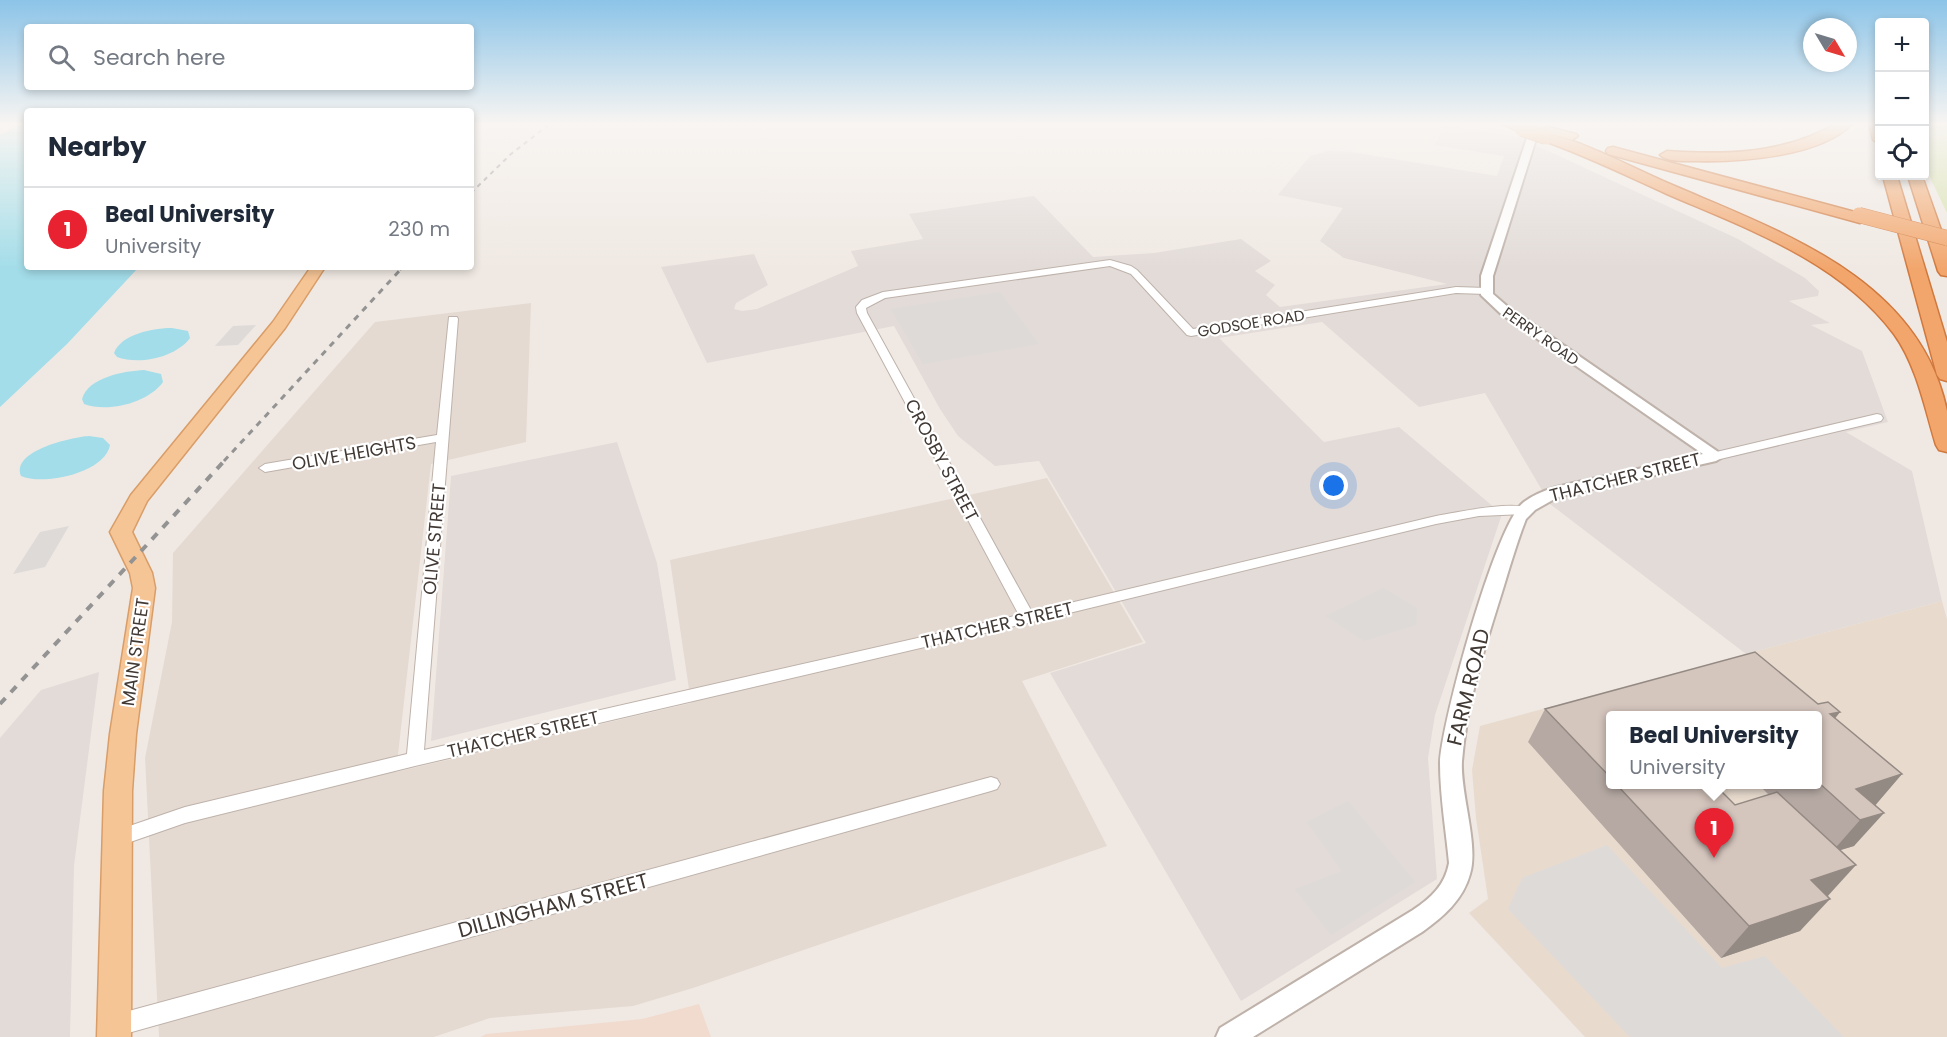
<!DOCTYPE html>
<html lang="en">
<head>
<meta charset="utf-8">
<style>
	:root { --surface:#fff; --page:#f2f2f3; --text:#1f2937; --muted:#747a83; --line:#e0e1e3; --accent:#e92232 }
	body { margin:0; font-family:Poppins,sans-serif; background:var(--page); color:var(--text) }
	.controls { position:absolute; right:18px; top:18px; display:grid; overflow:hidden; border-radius:6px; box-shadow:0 3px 9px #0003 }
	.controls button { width:54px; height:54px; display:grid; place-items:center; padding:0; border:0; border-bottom:2px solid var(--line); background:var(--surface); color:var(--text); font:30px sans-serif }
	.compass { position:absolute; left:1803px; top:18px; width:54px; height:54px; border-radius:50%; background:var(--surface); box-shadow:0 3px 9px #0003; rotate:128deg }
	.you { position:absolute; left:1334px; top:486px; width:21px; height:21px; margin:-15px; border:4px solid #fff; border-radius:50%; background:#1a73e8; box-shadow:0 0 0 9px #1a73e833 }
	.badge { display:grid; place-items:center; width:39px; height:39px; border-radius:50%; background:var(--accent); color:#fff; font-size:20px; font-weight:700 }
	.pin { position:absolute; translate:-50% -50px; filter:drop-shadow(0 2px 3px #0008) }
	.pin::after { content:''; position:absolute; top:32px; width:21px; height:18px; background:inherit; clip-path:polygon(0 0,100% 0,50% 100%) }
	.popup { position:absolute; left:1606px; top:711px; width:216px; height:78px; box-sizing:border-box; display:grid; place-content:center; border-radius:6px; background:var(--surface); filter:drop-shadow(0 2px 4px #0005); font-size:20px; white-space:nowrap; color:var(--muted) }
	.popup b { font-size:22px; color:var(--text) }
	.popup::after { content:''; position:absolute; left:50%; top:100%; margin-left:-12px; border:12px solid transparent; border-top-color:var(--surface) }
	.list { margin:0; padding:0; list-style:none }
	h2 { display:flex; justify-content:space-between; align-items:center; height:78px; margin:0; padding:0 24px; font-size:26px }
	h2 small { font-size:20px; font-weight:400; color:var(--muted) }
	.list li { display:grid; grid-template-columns:39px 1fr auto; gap:18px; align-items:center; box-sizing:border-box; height:84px; padding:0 24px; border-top:2px solid var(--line) }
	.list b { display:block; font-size:22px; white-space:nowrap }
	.list p { margin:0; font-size:20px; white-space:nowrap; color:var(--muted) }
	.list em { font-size:20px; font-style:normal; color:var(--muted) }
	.icon { flex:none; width:33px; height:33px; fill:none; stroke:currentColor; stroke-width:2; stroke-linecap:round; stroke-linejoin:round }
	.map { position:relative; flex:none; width:1947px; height:1037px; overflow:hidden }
	.search { position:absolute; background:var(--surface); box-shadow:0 3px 9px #0003; left:24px; top:24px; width:450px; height:66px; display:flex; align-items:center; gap:15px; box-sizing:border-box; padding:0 21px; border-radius:6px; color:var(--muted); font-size:22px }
	.panel { position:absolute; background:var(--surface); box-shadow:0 3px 9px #0003; left:24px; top:108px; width:450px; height:162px; border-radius:6px }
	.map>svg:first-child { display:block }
	.residential { fill:#e4dad2 }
	.commercial { fill:#f1dbcf }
	.industrial { fill:#e2dbd8 }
	.education { fill:#e8dbce; fill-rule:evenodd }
	.green { fill:#d7e2ae }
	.parking { fill:#dedad8 }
	.water { fill:#a3dde9 }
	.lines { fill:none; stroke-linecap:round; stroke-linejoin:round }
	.minor-casing { stroke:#beb2aa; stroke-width:2 }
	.tertiary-casing { stroke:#beb2aa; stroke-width:4 }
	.primary-casing { stroke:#d99d68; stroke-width:3 }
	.trunk-casing { stroke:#d0783d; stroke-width:3 }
	.motorway-casing { stroke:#d0783d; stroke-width:3 }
	.minor { fill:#fff; fill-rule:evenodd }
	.tertiary { fill:#fff; fill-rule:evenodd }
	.primary { fill:#f6c596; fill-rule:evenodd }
	.trunk { fill:#f4b681; fill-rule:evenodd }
	.motorway { fill:#f2a66c; fill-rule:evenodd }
	.rail-far2 { stroke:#939393; stroke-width:2; stroke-dasharray:4.5 4.5; stroke-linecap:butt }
	.rail-far1 { stroke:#939393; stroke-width:3; stroke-dasharray:6 6; stroke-linecap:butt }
	.rail { stroke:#939393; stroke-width:4; stroke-dasharray:8 8; stroke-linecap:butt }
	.motorway-bridge-casing { stroke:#d0783d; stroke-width:16; stroke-linecap:butt }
	.motorway-bridge { stroke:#f2a66c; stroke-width:15 }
	.wall { fill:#b6a9a3; fill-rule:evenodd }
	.shaded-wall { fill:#948a84 }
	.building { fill:#d4c5bd; stroke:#948a84; stroke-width:1.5 }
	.labels { text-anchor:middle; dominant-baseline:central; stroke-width:4.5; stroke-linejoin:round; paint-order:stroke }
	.far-street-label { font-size:15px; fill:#413934; stroke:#fff }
	.street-label { font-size:18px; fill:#413934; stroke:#fff }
	.near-street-label { font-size:21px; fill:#413934; stroke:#fff }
</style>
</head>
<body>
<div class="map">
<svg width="1947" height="1037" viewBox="0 0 1947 1037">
	<rect width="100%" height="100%" fill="#f0e9e3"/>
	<path class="residential" d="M 531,303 L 526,442 L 431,464 L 396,772 L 691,703 L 670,560 L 1047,478 L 1143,642 L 1022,681 L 1107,846 L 693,988 L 633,1006 L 490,1018 L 434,1037 L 159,1037 L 145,758 L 172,622 L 173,553 L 375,322 Z"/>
	<path class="commercial" d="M 699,1004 L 711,1037 L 481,1037 L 486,1034 L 642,1019 Z"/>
	<g class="industrial">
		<path d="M 1445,125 L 1518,137 L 1738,239 L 1805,278 L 1819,291 L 1818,296 L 1789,301 L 1830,323 L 1811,325 L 1862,351 L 1888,422 L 1846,432 L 1912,471 L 1942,601 L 1746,654 L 1550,504 L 1485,393 L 1419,407 L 1322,322 L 1219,338 L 1324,442 L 1399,427 L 1502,514 L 1435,715 L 1428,758 L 1437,879 L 1241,1001 L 1050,673 L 1146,643 L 1039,461 L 995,466 L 958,436 L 940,409 L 894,326 L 707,363 L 661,267 L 754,254 L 768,285 L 736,303 L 734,309 L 742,311 L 757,309 L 858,266 L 851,251 L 923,239 L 909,214 L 1034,196 L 1093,257 L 1154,253 L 1241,239 L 1271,261 L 1255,271 L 1275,285 L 1266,295 L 1280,307 L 1447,284 L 1344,258 L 1320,241 L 1343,208 L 1278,195 L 1310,156 L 1328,151 L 1351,152 L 1497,176 L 1504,156 L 1435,145 Z"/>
		<path d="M 617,442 L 657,563 L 676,680 L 431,741 L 451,476 Z"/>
		<path d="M 99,672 L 74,866 L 70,1037 L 0,1037 L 0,738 L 41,690 Z"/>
	</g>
	<path class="education" d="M 1942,601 L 1947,619 L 1947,1037 L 1585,1037 L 1469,913 L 1488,899 L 1476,818 L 1472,770 L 1480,726 ZM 1610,716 L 1818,716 L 1818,784 L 1610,784 Z"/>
	<path class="green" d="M 1925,123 L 1947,123 L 1947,213 L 1925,167 Z"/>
	<g class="parking">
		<path d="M 1000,292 L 1039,344 L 923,364 L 891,309 Z"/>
		<path d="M 256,325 L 238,345 L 215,346 L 233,326 Z"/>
		<path d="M 69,526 L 45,567 L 13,574 L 40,532 Z"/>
		<path d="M 1383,588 L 1417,608 L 1416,625 L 1364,641 L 1326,616 Z"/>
		<path d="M 1348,801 L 1415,882 L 1331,935 L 1295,889 L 1342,871 L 1307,822 Z"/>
		<path d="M 1607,845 L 1722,968 L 1765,956 L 1844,1037 L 1630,1037 L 1508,909 L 1522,878 Z"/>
	</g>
	<g class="water">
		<path d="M 23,123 L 27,123 L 27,267 L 139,267 L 67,344 L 0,407 L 0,135 Z"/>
		<path d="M 172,328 L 188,331 L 190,338 C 175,358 139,365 117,357 L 114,353 C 121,334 153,328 172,328 Z"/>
		<path d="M 144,370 L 161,374 L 163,382 C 148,403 108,413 84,404 L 82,399 C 88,377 125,371 144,370 Z"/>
		<path d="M 89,436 L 103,438 L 110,445 C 105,473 43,486 21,476 C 10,451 72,437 89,436 Z"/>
	</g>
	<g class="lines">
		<g class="minor-casing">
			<g id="minor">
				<path d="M 471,123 L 478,123 L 471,128 Z"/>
				<path d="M 1110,260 L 1131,266 L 1137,270 L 1193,329 L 1456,287 L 1486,288 L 1491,291 L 1486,294 L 1456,293 L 1191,336 L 1187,335 L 1131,274 L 1110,266 L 885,298 L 866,308 L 867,313 L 1032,612 L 1436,516 C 1453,513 1520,499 1531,510 L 1524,514 L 1479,516 L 1436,524 L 1028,623 L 415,766 L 185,823 L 116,847 L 109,845 L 107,839 L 109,833 L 185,807 L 407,754 L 436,442 L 265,472 L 259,468 L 265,464 L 437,435 L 449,317 L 457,317 L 458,319 L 424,750 L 1019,615 L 857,313 L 856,307 L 862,300 L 883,292 Z"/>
				<path d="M 1877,414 L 1881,415 L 1883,418 L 1881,421 L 1716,460 L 1710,456 L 1712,453 Z"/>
				<path d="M 991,777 L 997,779 L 1000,784 L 997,789 L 991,791 L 114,1037 L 106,1034 L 103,1026 L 106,1018 L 114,1015 Z"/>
			</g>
		</g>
		<g class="tertiary-casing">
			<path id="tertiary" d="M 1532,123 L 1541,123 L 1493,276 L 1493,294 L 1508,307 L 1724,456 L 1716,461 L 1558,497 L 1535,510 L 1526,519 C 1515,547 1507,577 1498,605 C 1482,656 1466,708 1462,761 C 1460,793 1479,845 1470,874 C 1463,900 1443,917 1422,932 L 1253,1037 L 1216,1037 L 1220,1028 L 1413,910 C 1431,898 1445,885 1449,863 C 1446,831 1440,796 1440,763 C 1441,724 1496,522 1524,502 C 1546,486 1575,483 1601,477 C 1635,470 1669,462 1703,454 L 1500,313 L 1481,295 L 1481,276 Z"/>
		</g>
		<g class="primary-casing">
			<path id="primary" d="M 311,267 L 325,267 L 285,328 L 147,501 L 132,532 L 152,573 L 155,588 L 136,734 L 132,791 L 131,1037 L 97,1037 L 104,791 L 110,734 L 133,588 L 130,573 L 110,532 L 131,495 L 273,322 Z"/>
		</g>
		<g class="trunk-casing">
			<path id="trunk" d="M 1548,127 L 1576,134 L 1578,136 L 1572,140 L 1544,132 L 1544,128 Z"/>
		</g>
		<g class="motorway-casing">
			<g id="motorway">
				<path d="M 1500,123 L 1519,123 L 1529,129 L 1522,133 Z"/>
				<path d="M 1837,123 L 1853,123 C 1821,157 1740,162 1695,161 C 1685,161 1667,162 1660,155 L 1667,151 C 1726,155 1785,154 1837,123 Z"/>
				<path d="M 1869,123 L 1880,123 L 1880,144 L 1873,140 Z"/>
				<path d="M 1546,133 C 1591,144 1634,169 1677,187 C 1784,233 1920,280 1947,411 C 1947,423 1947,439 1947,452 L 1939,450 L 1936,445 C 1925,409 1917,366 1894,334 C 1839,261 1748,229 1667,194 C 1625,175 1585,155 1541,140 L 1539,137 L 1541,134 Z"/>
				<path d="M 1613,147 L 1866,215 L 1868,218 L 1860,223 L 1608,154 L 1606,151 L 1608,148 Z"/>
				<path d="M 1883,176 L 1897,176 L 1947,342 L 1947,381 L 1940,379 L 1937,375 Z"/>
				<path d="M 1908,176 L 1922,176 L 1947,247 L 1947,276 L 1941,275 L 1938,271 Z"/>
			</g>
		</g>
		<use href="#minor" class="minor"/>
		<use href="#tertiary" class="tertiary"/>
		<use href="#primary" class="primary"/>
		<use href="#trunk" class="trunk"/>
		<use href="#motorway" class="motorway"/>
		<g class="rail-far2">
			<path d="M 471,193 L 511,154 L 551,123"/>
			<path d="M 400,270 L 403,267"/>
		</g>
		<path class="rail-far1" d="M 224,461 L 402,268"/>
		<path class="rail" d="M 0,704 L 226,459"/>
		<g class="motorway-bridge-casing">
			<g id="motorway-bridge">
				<path d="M 1522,129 L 1546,137"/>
				<path d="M 1859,215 L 1947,238"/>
			</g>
		</g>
		<use href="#motorway-bridge" class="motorway-bridge"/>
	</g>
	<g class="wall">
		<path d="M 1818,704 L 1840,712 L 1834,718 L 1902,774 L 1875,805 L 1854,846 L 1840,850 L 1828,896 L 1800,931 L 1721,958 L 1528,742 L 1545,709 ZM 1611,716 L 1818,716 L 1818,784 L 1758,784 L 1769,795 L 1735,805 L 1714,784 L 1611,784 Z"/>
		<path d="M 1727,784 L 1747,784 L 1731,789 Z"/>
	</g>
	<g class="shaded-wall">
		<path d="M 1840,712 L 1818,741 L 1830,714 Z"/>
		<path d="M 1902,774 L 1873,808 L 1856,789 Z"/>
		<path d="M 1735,784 L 1747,784 L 1731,789 Z"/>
		<path d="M 1884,813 L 1854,846 L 1831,853 L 1860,820 Z"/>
		<path d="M 1856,865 L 1826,898 L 1811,880 Z"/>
		<path d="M 1830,899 L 1800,931 L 1721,958 L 1749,926 Z"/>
	</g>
	<g class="building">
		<path d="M 1755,652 L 1818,704 L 1828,702 L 1840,712 L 1830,714 L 1902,774 L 1856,789 L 1884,813 L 1860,820 L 1818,782 L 1818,716 L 1611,716 L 1611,778 L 1545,709 Z"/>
		<path d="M 1616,784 L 1714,784 L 1735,805 L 1777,792 L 1856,865 L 1811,880 L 1830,899 L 1749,926 Z"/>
	</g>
	<linearGradient id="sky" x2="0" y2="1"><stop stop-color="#8cc4e8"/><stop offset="0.46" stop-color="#f8f5f2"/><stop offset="1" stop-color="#f8f5f2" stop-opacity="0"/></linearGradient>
	<rect width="1947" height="269" fill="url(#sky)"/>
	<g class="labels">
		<g class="far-street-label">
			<text transform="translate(1251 323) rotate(-9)">GODSOE ROAD</text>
			<text transform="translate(1541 336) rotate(35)">PERRY ROAD</text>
		</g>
		<g class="street-label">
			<text transform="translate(354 453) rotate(-10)">OLIVE HEIGHTS</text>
			<text transform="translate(942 460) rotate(62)">CROSBY STREET</text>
			<text transform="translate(1625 477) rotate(-14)">THATCHER STREET</text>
			<text transform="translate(434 539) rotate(-85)">OLIVE STREET</text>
			<text transform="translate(997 625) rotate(-13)">THATCHER STREET</text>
			<text transform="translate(135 652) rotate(-82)">MAIN STREET</text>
			<text transform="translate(523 734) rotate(-13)">THATCHER STREET</text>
		</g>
		<g class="near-street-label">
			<text transform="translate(1468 687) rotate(-76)">FARM ROAD</text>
			<text transform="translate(553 905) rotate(-15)">DILLINGHAM STREET</text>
		</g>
	</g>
</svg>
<div class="controls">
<button>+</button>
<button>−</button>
<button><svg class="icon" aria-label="locate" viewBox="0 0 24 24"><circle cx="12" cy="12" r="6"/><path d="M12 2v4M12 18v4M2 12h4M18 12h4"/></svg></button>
</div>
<svg class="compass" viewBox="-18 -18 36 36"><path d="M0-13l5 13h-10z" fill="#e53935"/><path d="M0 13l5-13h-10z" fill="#747a83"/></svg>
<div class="you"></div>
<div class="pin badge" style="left:1714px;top:858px">1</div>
<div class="popup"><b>Beal University</b>University</div>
<div class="search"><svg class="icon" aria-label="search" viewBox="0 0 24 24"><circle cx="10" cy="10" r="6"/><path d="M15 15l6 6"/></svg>Search here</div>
<section class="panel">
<h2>Nearby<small></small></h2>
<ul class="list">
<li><span class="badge">1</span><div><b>Beal University</b><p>University</p></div><em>230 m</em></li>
</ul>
</section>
</div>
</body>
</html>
